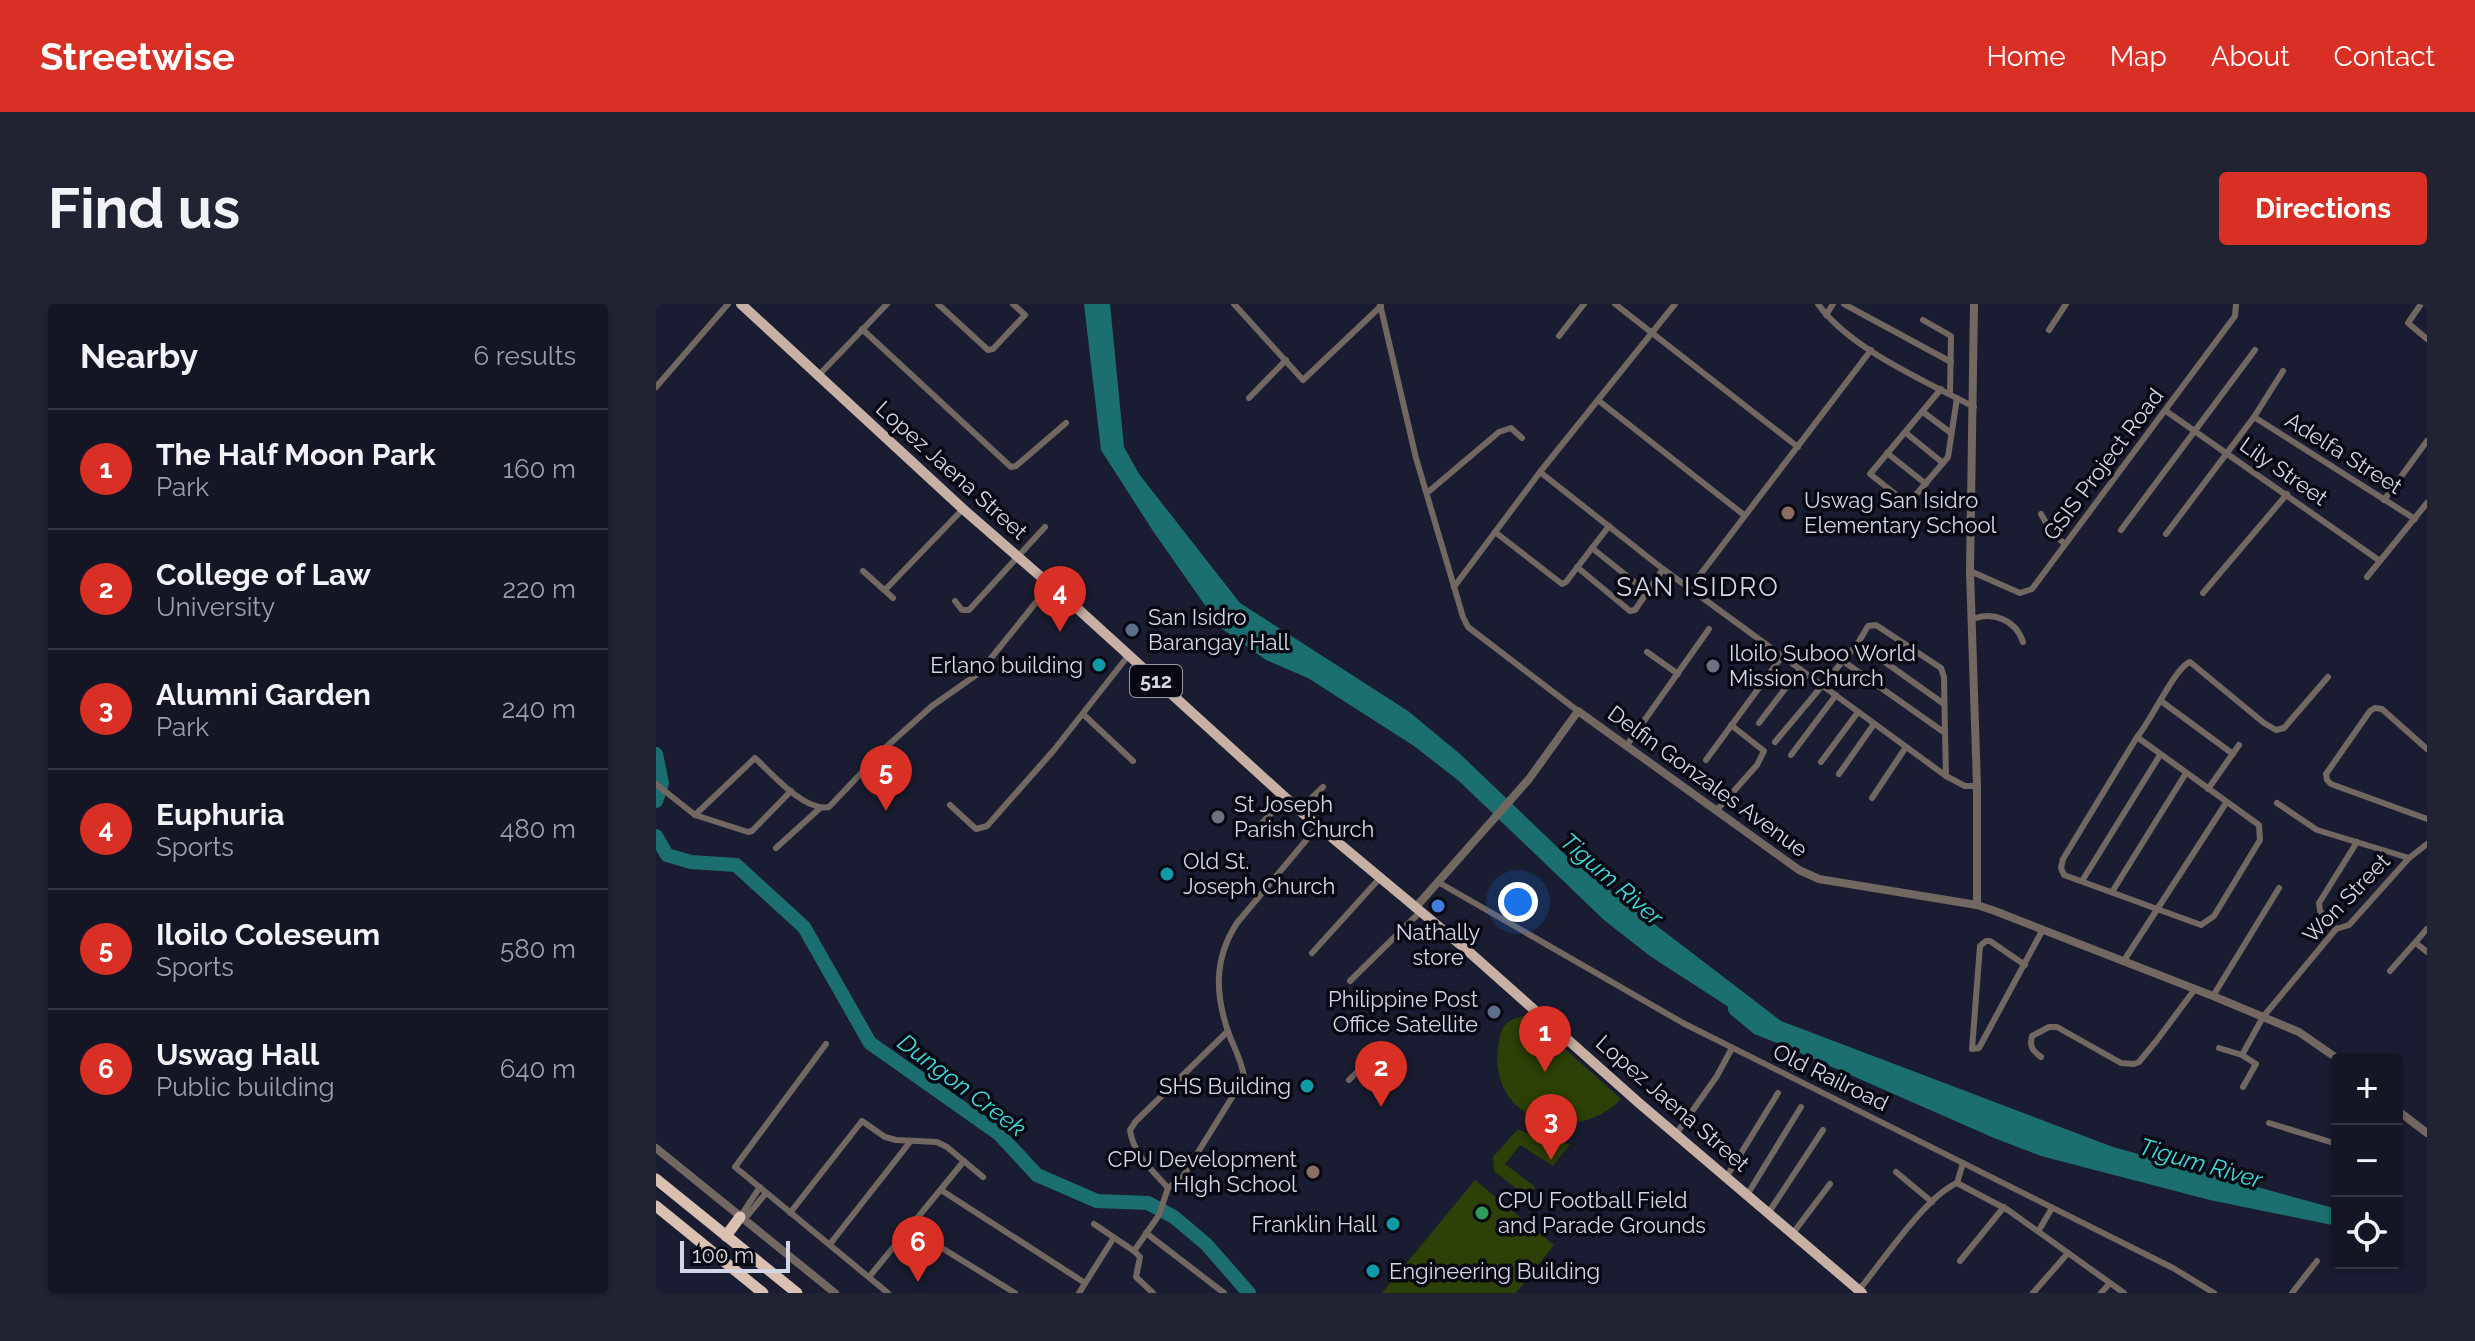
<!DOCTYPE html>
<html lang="en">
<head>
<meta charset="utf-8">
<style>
	:root { --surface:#141625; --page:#212332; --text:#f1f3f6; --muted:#9d9fa7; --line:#333542; --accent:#d93025 }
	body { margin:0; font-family:Raleway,sans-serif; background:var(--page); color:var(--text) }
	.controls { position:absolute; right:24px; bottom:24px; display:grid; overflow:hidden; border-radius:8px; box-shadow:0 2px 6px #0004 }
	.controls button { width:72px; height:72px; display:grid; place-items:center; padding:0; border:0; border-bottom:2px solid var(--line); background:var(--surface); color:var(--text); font:40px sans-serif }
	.scale { position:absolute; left:24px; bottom:20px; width:110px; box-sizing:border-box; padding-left:8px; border:4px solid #d3d6e4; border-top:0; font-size:22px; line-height:28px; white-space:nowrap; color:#d3d6e4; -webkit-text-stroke:6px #070811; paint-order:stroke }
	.you { position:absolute; left:862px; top:598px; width:28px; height:28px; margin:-20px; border:6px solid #fff; border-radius:50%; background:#1a73e8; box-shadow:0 0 0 12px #1a73e833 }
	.badge { display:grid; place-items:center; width:52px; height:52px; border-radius:50%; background:var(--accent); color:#fff; font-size:26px; font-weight:700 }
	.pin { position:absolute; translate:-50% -66px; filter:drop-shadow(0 2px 4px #0008) }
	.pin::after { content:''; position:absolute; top:42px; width:28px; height:24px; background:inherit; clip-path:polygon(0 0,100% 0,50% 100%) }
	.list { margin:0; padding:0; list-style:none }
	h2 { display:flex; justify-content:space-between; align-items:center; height:104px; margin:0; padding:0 32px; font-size:34px }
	h2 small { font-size:26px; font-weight:400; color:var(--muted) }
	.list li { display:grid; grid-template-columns:52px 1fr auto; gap:24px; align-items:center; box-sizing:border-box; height:120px; padding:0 32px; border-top:2px solid var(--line) }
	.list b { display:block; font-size:30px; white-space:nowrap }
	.list p { margin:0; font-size:26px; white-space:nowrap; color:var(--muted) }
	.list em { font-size:26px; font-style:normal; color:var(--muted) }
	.icon { flex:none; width:44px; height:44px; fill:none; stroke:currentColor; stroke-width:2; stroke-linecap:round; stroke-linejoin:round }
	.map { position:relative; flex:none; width:1771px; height:989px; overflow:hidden; border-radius:8px }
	header { display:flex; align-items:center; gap:48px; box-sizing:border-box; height:112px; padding:0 40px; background:var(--accent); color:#fff }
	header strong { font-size:38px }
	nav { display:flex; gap:44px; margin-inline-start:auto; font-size:28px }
	.intro { display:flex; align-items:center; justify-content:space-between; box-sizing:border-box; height:192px; padding:0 48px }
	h1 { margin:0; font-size:56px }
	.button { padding:20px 36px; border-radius:8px; background:var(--accent); color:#fff; font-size:28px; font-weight:700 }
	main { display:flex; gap:48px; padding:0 48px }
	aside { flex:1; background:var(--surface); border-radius:8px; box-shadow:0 2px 6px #0004 }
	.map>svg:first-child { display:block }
	.green { fill:#2d4007 }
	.water { fill:#1c6f70 }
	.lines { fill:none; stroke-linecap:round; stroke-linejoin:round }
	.river { stroke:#1c6f70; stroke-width:14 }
	.minor { stroke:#726761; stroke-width:6 }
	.tertiary { stroke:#726761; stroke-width:8 }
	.primary { stroke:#c8b1a4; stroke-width:10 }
	.trunk { stroke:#d9c0b1; stroke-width:11 }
	.education-dot { fill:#8d6e63; stroke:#070811; stroke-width:3 }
	.service-dot { fill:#5c6f8a; stroke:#070811; stroke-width:3 }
	.culture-dot { fill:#0f9aa8; stroke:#070811; stroke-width:3 }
	.worship-dot { fill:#6b7280; stroke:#070811; stroke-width:3 }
	.shop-dot { fill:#3f7fe0; stroke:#070811; stroke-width:3 }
	.leisure-dot { fill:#2e9e5b; stroke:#070811; stroke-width:3 }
	.labels { text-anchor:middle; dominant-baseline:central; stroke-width:7; stroke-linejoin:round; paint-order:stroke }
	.shield { fill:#070811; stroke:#9698a5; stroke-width:2 }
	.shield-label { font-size:20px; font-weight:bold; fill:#d3d6e4 }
	.street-label { font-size:22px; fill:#d3d6e4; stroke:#070811 }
	.poi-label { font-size:22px; fill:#d3d6e4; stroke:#070811; text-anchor:start }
	.water-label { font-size:24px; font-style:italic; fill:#3edadb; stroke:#070811 }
	.quarter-label { font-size:26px; letter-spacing:2px; fill:#d3d6e4; stroke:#070811 }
</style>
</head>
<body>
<header>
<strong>Streetwise</strong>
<nav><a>Home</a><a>Map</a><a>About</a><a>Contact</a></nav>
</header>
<div class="intro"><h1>Find us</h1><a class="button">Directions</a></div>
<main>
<aside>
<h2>Nearby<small>6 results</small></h2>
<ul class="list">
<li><span class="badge">1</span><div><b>The Half Moon Park</b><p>Park</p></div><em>160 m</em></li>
<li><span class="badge">2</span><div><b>College of Law</b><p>University</p></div><em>220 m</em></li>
<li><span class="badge">3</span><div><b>Alumni Garden</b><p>Park</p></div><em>240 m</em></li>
<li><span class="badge">4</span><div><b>Euphuria</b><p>Sports</p></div><em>480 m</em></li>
<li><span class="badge">5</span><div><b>Iloilo Coleseum</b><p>Sports</p></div><em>580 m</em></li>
<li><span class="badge">6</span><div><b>Uswag Hall</b><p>Public building</p></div><em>640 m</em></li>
</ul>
</aside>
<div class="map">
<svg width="1771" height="989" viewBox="0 0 1771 989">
	<rect width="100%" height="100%" fill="#1a1d31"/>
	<g class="green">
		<path d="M 871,711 L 965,795 C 917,844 833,816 842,744 C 843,737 844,727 849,721 C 854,715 864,713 871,711 Z"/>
		<path d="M 862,825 L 889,837 L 914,840 L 897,862 L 864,841 L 849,860 L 879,883 L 871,893 L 838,867 L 837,853 Z"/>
		<path d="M 819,876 L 898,941 L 860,989 L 726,989 Z"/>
	</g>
	<path class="water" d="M 428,0 L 454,0 L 468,143 L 483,170 L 584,299 L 752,407 L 804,450 L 916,557 L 1125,717 L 1457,843 L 1681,905 L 1681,922 L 1554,896 L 1385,852 L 1338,834 L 1142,748 L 994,652 L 948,616 L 803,477 L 758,442 L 652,374 L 610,356 L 565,324 L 497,227 L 445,146 Z"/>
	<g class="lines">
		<g class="river">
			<path d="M 0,450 L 6,479 L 0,497"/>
			<path d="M 0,532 L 11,551 L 35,558 L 80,561 L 148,623 L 214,739 L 343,830 L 381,871 L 441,897 L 492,899 L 518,913 L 550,940 L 593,989"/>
			<path d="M 1079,705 L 1102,724 L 1125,733"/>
		</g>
		<g class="minor">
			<path d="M 282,0 L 332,46 L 337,45 L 369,11 L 357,0"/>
			<path d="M 578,0 L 647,76 L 725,2"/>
			<path d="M 724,0 L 760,154 L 807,313 L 812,323 L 922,407"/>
			<path d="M 959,0 L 1142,143"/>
			<path d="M 1162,0 C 1194,45 1269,77 1318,103"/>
			<path d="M 1188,0 L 1295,58"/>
			<path d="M 1765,0 L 1752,19 L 1771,35"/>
			<path d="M 1170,11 L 1177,0"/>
			<path d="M 1267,16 L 1295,32 L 1294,90"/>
			<path d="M 206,25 L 355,163 L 360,162 L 410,119"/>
			<path d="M 1393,26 L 1410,0"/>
			<path d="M 903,32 L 928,0"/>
			<path d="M 162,72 L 231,0"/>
			<path d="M 0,83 L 72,0"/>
			<path d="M 1285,85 L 1214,170 L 1252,200 L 1292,153 L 1301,94"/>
			<path d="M 593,94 L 630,56"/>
			<path d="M 943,97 L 1088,211"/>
			<path d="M 1510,107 L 1724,257"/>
			<path d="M 1267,108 L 1295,129"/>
			<path d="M 1598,113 L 1759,215"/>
			<path d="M 1250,129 L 1287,159"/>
			<path d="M 1231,149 L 1270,180"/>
			<path d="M 884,168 L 1007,265 L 1290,472 L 1309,482 L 1321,482"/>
			<path d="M 771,189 L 843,128 L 855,124 L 866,134"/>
			<path d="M 1728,196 L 1771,137"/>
			<path d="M 1385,210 L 1396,229 L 1409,240"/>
			<path d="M 1465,226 L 1599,46"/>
			<path d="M 839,228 L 906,280 L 910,278 L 953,222"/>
			<path d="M 1510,230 L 1598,113 L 1627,67"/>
			<path d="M 936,244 L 991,288"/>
			<path d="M 921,263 L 974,307 L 979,306 L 1007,265"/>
			<path d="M 207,267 L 237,294"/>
			<path d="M 1314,267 L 1364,289 L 1376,285 L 1579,12 L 1580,0"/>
			<path d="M 1711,273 L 1771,199"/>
			<path d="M 798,283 L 884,168 L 1019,0"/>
			<path d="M 1034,284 L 1215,46"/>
			<path d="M 229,286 L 307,205"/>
			<path d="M 1547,289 L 1631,190"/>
			<path d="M 299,297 L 306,306 L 313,306 L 389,223"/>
			<path d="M 1315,316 C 1336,306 1360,316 1367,338"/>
			<path d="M 1202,339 L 1212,322 L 1220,321 L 1285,364 L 1288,373 L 1289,429"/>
			<path d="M 991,348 L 1022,370"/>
			<path d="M 1187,357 L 1289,429 L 1290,472"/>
			<path d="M 1505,397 L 1577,450"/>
			<path d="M 427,410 L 477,457"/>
			<path d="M 1103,419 L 1144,365"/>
			<path d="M 1481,433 L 1407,555 L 1405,564 L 1408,571 L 1545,621 L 1558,612 L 1604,536 L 1603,521 L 1481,433 C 1495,417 1520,362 1534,358 L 1608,419 L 1620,426 L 1628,424 L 1672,373"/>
			<path d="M 1119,438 L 1202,339 L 1288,400"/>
			<path d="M 971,441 L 1053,325"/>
			<path d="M 1771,445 L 1726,405 L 1719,404 L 1714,407 L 1670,470 L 1671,476 L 1675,480 L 1771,515"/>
			<path d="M 1135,451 L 1180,391"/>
			<path d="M 1050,456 L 1127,351"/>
			<path d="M 1165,458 L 1202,408"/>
			<path d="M 1183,470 L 1218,420"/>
			<path d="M 0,480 L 39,511 L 92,528 L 96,527 L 135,487"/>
			<path d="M 1552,485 L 1583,441"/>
			<path d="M 1216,494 L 1250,443"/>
			<path d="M 1621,499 L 1661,526 L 1753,554"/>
			<path d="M 294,501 L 320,525 L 331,522 L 398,446 L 472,352"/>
			<path d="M 643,506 L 667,483"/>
			<path d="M 1060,507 L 1101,461 L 1108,447 L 1075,421"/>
			<path d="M 39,511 L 99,454 C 116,470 149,508 173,503 L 229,444 L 276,402 L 323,369 L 394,281"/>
			<path d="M 606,519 L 630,494"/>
			<path d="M 120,544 L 163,505"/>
			<path d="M 1426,577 L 1504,451"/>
			<path d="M 782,578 L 1027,719 L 1517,964 L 1558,989"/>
			<path d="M 1456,588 L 1530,469"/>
			<path d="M 1680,625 L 1664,607 L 1663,599 L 1701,538"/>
			<path d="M 1760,639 L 1771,648"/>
			<path d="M 656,649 L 723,575"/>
			<path d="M 1467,658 L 1570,499"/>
			<path d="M 1369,661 L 1334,637 L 1330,637 L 1324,642 L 1316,745 L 1323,744 L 1386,627"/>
			<path d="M 1734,667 L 1771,625"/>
			<path d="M 694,677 L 764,608"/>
			<path d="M 1557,692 L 1623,584"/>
			<path d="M 170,740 L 79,863 L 232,989"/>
			<path d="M 1563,744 L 1586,751"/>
			<path d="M 1385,753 C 1377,747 1373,743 1376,732 L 1393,723 L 1401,723 L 1465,759 L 1478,760 L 1483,758 L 1501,736 L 1539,685"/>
			<path d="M 693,776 L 706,763"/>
			<path d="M 1587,783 L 1600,760 L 1586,751 L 1607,713 L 1680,625 L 1693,621 L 1753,554 L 1771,540"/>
			<path d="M 1613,819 L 1681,840"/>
			<path d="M 1020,830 L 1061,772 L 1076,744"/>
			<path d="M 1240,868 L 1276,898"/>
			<path d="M 1071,872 L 1122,789"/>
			<path d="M 1301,879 L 1352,906 L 1468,989"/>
			<path d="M 1301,879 L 1307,859"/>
			<path d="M 512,884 C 497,867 477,850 474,826 L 480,817 L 572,727"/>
			<path d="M 285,886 L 429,979"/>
			<path d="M 1091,891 L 1145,803"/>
			<path d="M 1113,908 L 1167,826"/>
			<path d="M 134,909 L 206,817 L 229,833 L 240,836 L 281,838 L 291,843 L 327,873"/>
			<path d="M 84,913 L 92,911 L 110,889"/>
			<path d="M 84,913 L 104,883"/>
			<path d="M 438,920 L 478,947 L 503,911 L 512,884 L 526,874 L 588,774 C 587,760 579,745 574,733 C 559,692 557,656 581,619 L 662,522"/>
			<path d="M 255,925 L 359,989"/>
			<path d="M 1383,926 L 1396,904"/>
			<path d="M 490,929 L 568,989"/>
			<path d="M 1137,929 L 1174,880"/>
			<path d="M 174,940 L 254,838"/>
			<path d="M 478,947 L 484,953 L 480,973 L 497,989"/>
			<path d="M 1304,957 L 1348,903"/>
			<path d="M 213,973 L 308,857"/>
			<path d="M 1203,986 C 1226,958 1269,893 1301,879"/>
			<path d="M 423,989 L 457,935"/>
			<path d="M 1377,989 L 1412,949"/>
			<path d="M 1445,989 L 1454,979"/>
			<path d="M 1636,989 L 1661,957"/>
		</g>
		<g class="tertiary">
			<path d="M 1318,0 L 1314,267 L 1321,482 L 1321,601"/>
			<path d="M 759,604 L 873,475 L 922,407 L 1143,566 L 1163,575 L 1321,601 L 1339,607 L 1557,692 L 1643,728 L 1682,755"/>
			<path d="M 1741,806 L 1771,829"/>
			<path d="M 0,844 L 179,989"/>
		</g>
		<path class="primary" d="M 85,0 L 307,205 L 422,305 L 643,506 L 812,647 L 983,799 L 1206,989"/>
		<g class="trunk">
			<path d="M 0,875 L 141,989"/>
			<path d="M 0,902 L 107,989"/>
			<path d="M 70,932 L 84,913"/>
		</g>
	</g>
	<g class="education-dot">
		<circle cx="1132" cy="209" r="8"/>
		<circle cx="657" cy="868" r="8"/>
	</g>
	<g class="service-dot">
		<circle cx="476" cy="326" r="8"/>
		<circle cx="838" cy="708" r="8"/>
	</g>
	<g class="culture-dot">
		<circle cx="443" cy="361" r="8"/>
		<circle cx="511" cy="570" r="8"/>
		<circle cx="651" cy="782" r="8"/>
		<circle cx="737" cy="920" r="8"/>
		<circle cx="717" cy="967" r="8"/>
	</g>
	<g class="worship-dot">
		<circle cx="1057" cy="362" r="8"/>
		<circle cx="562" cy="513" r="8"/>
	</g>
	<circle class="shop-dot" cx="782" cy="602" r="8"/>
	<circle class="leisure-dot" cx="826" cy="909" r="8"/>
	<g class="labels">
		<rect class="shield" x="474" y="361" width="52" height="32" rx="6"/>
		<g class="shield-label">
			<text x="500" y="377">512</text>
		</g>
		<g class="street-label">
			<text transform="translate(1688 149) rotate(32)">Adelfa Street</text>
			<text transform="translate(1447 160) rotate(-53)">GSIS Project Road</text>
			<text transform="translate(296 166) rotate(42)">Lopez Jaena Street</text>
			<text transform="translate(1628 167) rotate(35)">Lily Street</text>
			<text transform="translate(1052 477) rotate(36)">Delfin Gonzales Avenue</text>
			<text transform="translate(1690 594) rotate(-46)">Won Street</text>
			<text transform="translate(1175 773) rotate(26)">Old Railroad</text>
			<text transform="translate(1017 799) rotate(41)">Lopez Jaena Street</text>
		</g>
		<g class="poi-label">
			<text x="1148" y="196">Uswag San Isidro<tspan x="1148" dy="25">Elementary School</tspan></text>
			<text x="492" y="313">San Isidro<tspan x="492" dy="25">Barangay Hall</tspan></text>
			<text x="1073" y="349">Iloilo Suboo World<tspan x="1073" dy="25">Mission Church</tspan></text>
			<text x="427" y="361" text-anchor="end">Erlano building</text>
			<text x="578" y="500">St Joseph<tspan x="578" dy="25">Parish Church</tspan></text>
			<text x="527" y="557">Old St.<tspan x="527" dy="25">Joseph Church</tspan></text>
			<text x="782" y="628" text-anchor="middle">Nathally<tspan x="782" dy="25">store</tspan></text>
			<text x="822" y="695" text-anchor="end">Philippine Post<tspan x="822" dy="25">Office Satellite</tspan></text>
			<text x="635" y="782" text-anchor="end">SHS Building</text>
			<text x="641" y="855" text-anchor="end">CPU Development<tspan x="641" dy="25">HIgh School</tspan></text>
			<text x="842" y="896">CPU Football Field<tspan x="842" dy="25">and Parade Grounds</tspan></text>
			<text x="721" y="920" text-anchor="end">Franklin Hall</text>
			<text x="733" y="967">Engineering Building</text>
		</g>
		<g class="water-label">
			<text transform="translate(956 575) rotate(41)">Tigum River</text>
			<text transform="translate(306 781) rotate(37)">Dungon Creek</text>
			<text transform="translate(1545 859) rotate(16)">Tigum River</text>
		</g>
		<g class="quarter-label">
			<text x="1042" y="283">SAN ISIDRO</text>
		</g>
	</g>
</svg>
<div class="controls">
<button>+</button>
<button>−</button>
<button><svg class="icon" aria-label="locate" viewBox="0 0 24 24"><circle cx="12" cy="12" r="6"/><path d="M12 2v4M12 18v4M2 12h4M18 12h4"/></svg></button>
</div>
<div class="scale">100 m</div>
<div class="you"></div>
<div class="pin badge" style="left:889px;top:768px">1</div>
<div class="pin badge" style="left:725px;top:803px">2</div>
<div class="pin badge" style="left:895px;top:856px">3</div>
<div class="pin badge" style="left:404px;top:328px">4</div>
<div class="pin badge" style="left:230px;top:507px">5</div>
<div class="pin badge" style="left:262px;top:978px">6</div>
</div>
</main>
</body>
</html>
